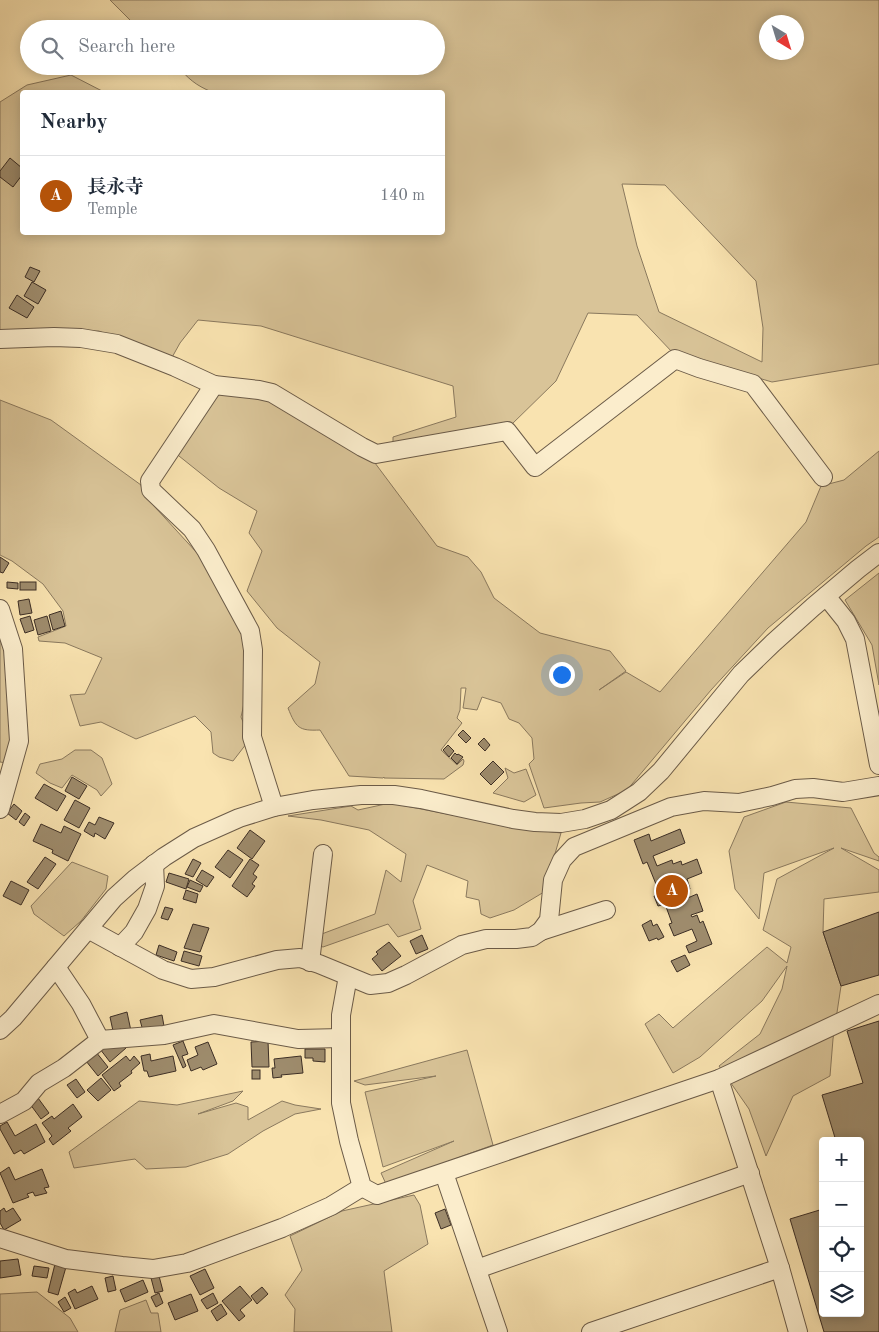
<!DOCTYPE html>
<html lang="en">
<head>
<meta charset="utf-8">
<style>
	:root { --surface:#fff; --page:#f2f2f3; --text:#1f2937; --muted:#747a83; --line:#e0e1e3; --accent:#b45309 }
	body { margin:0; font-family:"Old Standard TT","Noto Serif JP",serif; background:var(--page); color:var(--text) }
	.controls { position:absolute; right:15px; bottom:15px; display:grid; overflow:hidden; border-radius:5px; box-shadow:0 2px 12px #0003 }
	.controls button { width:45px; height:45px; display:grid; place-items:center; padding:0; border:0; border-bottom:1px solid var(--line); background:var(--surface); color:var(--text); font:25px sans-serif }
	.compass { position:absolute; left:759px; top:15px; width:45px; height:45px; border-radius:50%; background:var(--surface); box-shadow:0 2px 12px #0003; rotate:142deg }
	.you { position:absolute; left:561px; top:674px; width:18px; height:18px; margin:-12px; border:4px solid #fff; border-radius:50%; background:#1a73e8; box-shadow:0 0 0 8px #1a73e833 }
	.badge { display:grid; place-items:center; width:32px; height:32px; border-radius:50%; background:var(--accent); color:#fff; font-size:16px; font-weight:700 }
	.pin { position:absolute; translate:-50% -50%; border:2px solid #fff; box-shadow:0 1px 5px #0006 }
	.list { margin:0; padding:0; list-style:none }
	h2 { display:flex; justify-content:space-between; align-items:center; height:65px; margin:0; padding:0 20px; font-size:21px }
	h2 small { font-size:16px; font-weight:400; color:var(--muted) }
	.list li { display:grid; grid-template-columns:32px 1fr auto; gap:15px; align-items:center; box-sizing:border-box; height:80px; padding:0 20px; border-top:1px solid var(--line) }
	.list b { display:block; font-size:19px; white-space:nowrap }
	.list p { margin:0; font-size:16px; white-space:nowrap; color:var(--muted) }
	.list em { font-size:16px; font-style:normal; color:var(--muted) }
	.icon { flex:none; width:28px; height:28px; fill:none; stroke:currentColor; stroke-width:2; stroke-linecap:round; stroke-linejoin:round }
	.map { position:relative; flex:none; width:879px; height:1332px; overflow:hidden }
	.search { position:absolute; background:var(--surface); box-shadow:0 2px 12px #0003; left:20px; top:20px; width:425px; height:55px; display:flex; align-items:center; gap:12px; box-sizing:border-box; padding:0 18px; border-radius:28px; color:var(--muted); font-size:19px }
	.panel { position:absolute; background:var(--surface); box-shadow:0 2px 12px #0003; left:20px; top:90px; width:425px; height:145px; border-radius:5px }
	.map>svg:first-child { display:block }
	.green { fill:#d9c498; stroke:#8a795e; fill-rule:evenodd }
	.building { fill:#9e8c6d; stroke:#3c2e25 }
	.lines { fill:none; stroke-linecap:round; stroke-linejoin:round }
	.minor-casing { stroke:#6b5b48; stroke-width:20 }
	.minor { stroke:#fbedcc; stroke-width:18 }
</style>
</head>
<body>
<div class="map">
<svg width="879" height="1332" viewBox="0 0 879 1332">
	<rect width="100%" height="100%" fill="#f9e3b0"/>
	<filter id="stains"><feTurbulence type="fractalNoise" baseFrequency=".004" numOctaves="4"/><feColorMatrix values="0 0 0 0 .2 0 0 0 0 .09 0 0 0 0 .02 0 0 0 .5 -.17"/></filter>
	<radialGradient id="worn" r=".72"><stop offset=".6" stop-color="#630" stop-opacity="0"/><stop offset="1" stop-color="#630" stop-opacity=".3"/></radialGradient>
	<g class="green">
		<path d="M 110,0 L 879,0 L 879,364 L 772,382 L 673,353 L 637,315 L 588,313 L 556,381 L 510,426 L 393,447 L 393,437 L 456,417 L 453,386 L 261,326 L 198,320 L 180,343 L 170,361 L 151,354 L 99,331 L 0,336 L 0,102 L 27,85 L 71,75 L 104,92 L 22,92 L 22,232 L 442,232 L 442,92 L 212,92 C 195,85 189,79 177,66 L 436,66 L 436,29 L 139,29 ZM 766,22 L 796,22 L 796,52 L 766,52 ZM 622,184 L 665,185 L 756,281 L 763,328 L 762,362 L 659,312 L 637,246 Z"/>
		<path d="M 228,394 L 269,401 L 372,459 L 437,546 L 468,557 L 481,572 L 494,598 L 540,633 L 610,651 L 626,671 L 599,690 L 626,672 L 660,692 L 806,522 L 821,486 L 844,480 L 879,451 L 879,537 L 866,546 L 768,628 L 711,690 L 627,790 L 600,802 L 581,803 L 544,808 L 529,764 L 534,759 L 532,738 L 519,723 L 509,719 L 501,703 L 482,697 L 477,710 L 463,708 L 466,688 L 461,688 L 460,710 L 457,718 L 462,723 L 441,750 L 457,765 L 463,759 L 464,761 L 463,765 L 444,779 L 384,778 L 384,777 L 383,778 L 349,776 L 320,730 C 299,731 296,728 288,708 L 315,684 L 320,662 L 277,628 L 247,591 L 262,551 L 249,533 L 257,511 L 219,488 L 174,452 L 214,395 Z"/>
		<path d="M 0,400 L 51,420 L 141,485 L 143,494 L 198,554 L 243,633 L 251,673 L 241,717 L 250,739 L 233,761 L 219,757 L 213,753 L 211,732 L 195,716 L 136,739 L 101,722 L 80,726 L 70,695 L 85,694 L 102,658 L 65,643 L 39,641 L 38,637 L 66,626 L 63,611 L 43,584 L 12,561 L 0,555 Z"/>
		<path d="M 879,573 L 879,685 L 872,645 L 845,600 Z"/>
		<path d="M 0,619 L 16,687 L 7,763 L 0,762 Z"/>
		<path d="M 75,750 L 91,750 L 102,758 L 112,784 L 101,796 L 97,790 L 72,775 L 62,788 L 50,783 L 36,773 L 40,764 L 62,759 Z"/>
		<path d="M 505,768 L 514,773 L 526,769 L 536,795 L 524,802 L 493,793 L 508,778 Z"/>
		<path d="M 786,802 L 851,808 L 874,853 L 879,857 L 879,861 L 841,848 L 879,870 L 879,892 L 824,899 L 823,932 L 841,986 L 833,1039 L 830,1076 L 793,1096 L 766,1156 L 749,1109 L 719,1066 L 760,1034 L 782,989 L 787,966 L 762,1001 L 700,1057 L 673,1073 L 645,1024 L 659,1014 L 673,1028 L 767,947 L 787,963 L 791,947 L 763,930 L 777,879 L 834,848 L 764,873 L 759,919 L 735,889 L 729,851 L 744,817 Z"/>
		<path d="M 390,803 L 520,828 L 561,833 L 544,892 L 514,910 L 490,918 L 481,914 L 479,900 L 466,897 L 468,881 L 427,865 L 413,901 L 421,929 L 398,937 L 388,924 L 323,947 L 317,945 L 319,935 L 375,914 L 386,870 L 401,882 L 406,854 L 369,830 L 321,820 L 288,816 L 351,806 L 358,810 Z"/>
		<path d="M 72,862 L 108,876 L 106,889 L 81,921 L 64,936 L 34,914 L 31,906 Z"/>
		<path d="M 467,1050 L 493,1145 L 386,1184 L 381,1173 L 454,1141 L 383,1167 L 365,1092 L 436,1076 L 365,1085 L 354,1081 Z"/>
		<path d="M 243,1091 L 233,1101 L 198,1114 L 236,1103 L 248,1107 L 248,1120 L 282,1101 L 295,1105 L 321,1109 L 295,1114 L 263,1131 L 228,1154 L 186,1167 L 146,1169 L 135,1159 L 74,1168 L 69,1152 L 139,1101 L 177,1105 Z"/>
		<path d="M 414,1195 L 420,1205 L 428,1244 L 384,1271 L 392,1332 L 294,1332 L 295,1309 L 285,1295 L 302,1270 L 290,1236 L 342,1211 Z"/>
		<path d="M 37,1292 L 70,1318 L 78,1332 L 0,1332 L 0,1294 Z"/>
		<path d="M 146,1300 L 151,1313 L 158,1313 L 161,1332 L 115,1332 L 120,1310 Z"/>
	</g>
	<g class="building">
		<path d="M 10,158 L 22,168 L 22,175 L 13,187 L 0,177 L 0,171 Z"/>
		<path d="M 30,267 L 40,271 L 34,282 L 25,277 Z"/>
		<path d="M 32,282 L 46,290 L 38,304 L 24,296 Z"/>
		<path d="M 17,295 L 34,307 L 27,318 L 9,308 Z"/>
		<path d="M 0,557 L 9,563 L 3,573 L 0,572 Z"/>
		<path d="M 7,582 L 18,583 L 18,589 L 7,588 Z"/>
		<rect x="20" y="582" width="16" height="8"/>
		<path d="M 29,599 L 32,613 L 20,615 L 18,601 Z"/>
		<path d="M 61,611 L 65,626 L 53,630 L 49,615 Z"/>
		<path d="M 30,616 L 34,630 L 25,633 L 20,619 Z"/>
		<path d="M 47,616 L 51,631 L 38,635 L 34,620 Z"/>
		<path d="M 463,730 L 471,738 L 466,743 L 458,735 Z"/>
		<path d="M 484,738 L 490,745 L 485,751 L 478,744 Z"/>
		<path d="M 448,745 L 454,751 L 449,757 L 443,750 Z"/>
		<path d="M 455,753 L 457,755 L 458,754 L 463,757 L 457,764 L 451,758 Z"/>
		<path d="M 493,761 L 504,772 L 491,785 L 480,774 Z"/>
		<path d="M 72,777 L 87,786 L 79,799 L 65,791 Z"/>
		<path d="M 44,784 L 66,796 L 57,811 L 35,798 Z"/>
		<path d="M 75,800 L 90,808 L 79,828 L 64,820 Z"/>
		<path d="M 14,804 L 22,811 L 16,820 L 7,813 Z"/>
		<path d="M 25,813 L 30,817 L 24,826 L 19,822 Z"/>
		<path d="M 99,817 L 114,823 L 105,839 L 95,833 L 94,837 L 84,831 L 89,822 L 95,825 Z"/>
		<path d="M 41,824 L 61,833 L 64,826 L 81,834 L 68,861 L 52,853 L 53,850 L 33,841 Z"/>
		<path d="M 680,829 L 685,843 L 653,856 L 657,866 L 672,860 L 673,864 L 681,861 L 682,865 L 697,859 L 702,873 L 687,879 L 690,889 L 680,893 L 683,900 L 697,894 L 703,911 L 691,915 L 692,917 L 697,915 L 700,923 L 703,921 L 712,944 L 689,953 L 686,946 L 697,941 L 692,929 L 674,936 L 669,924 L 672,923 L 665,904 L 658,906 L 654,896 L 660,894 L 647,862 L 643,864 L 634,840 L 649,834 L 651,841 Z"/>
		<path d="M 250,830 L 265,841 L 252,859 L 237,848 Z"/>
		<path d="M 228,850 L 243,860 L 230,878 L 215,867 Z"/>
		<path d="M 45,857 L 56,864 L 38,889 L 27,882 Z"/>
		<path d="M 193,859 L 201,863 L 193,877 L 185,874 Z"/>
		<path d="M 250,859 L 259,865 L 253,874 L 257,877 L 252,884 L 255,886 L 247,897 L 232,886 Z"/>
		<path d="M 202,870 L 214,877 L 207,887 L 196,880 Z"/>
		<path d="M 169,873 L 189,879 L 186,889 L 166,882 Z"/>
		<path d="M 190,880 L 203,886 L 200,892 L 187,887 Z"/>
		<path d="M 11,881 L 29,890 L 21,905 L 3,896 Z"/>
		<path d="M 186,890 L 198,894 L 196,903 L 183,899 Z"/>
		<path d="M 165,907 L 173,909 L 168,920 L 161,918 Z"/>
		<path d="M 879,912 L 879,975 L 841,986 L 823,932 Z"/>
		<path d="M 651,920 L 653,926 L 657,924 L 664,937 L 658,940 L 657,938 L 649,941 L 642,925 Z"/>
		<path d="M 193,924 L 209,928 L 200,952 L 184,948 Z"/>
		<path d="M 422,935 L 428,949 L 416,954 L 410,941 Z"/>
		<path d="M 389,942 L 401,956 L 382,971 L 372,959 L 378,954 L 376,952 Z"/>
		<path d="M 159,945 L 177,952 L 174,961 L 156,955 Z"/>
		<path d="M 184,951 L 202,956 L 199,966 L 181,961 Z"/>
		<path d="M 685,955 L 690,965 L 677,972 L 671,961 Z"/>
		<path d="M 127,1012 L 131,1031 L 122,1033 L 121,1029 L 113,1031 L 110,1017 Z"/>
		<path d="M 162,1015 L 164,1026 L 143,1031 L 140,1020 Z"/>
		<path d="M 879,1021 L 879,1332 L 824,1332 L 790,1219 L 823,1209 L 823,1313 L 860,1313 L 860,1141 L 836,1141 L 822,1095 L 863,1083 L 847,1031 Z"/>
		<path d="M 183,1041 L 188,1054 L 182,1056 L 186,1066 L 183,1068 L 173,1045 Z"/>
		<path d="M 268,1041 L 269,1067 L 252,1067 L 251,1042 Z"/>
		<path d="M 208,1042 L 217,1064 L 203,1070 L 201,1067 L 191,1071 L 187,1060 L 198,1055 L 195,1047 Z"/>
		<path d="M 121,1043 L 126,1048 L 110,1062 L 100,1049 Z"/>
		<path d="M 305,1049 L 325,1049 L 325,1062 L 313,1061 L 313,1058 L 305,1058 Z"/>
		<path d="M 96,1052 L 108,1067 L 98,1076 L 86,1061 Z"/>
		<path d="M 150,1054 L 151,1061 L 173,1056 L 176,1071 L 149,1077 L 147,1071 L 144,1071 L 141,1056 Z"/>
		<path d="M 126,1056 L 130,1061 L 134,1056 L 140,1063 L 131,1071 L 132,1073 L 119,1083 L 121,1086 L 114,1091 L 102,1075 Z"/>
		<path d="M 301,1056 L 303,1073 L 281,1075 L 282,1077 L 273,1078 L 272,1068 L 275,1068 L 274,1059 Z"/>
		<rect x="252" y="1070" width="8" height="9"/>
		<path d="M 101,1078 L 111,1090 L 98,1101 L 87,1090 Z"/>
		<path d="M 76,1079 L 85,1092 L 77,1098 L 67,1085 Z"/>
		<path d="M 38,1098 L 49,1113 L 41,1119 L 30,1104 Z"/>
		<path d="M 73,1104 L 82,1117 L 68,1128 L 71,1131 L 53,1145 L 49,1139 L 52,1136 L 42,1123 L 52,1116 L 54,1119 Z"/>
		<path d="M 7,1122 L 15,1136 L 36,1124 L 45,1142 L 24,1154 L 21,1150 L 14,1154 L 0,1129 L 0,1126 Z"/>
		<path d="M 9,1167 L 15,1180 L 42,1169 L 49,1187 L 44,1188 L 47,1193 L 35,1196 L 33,1192 L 27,1194 L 29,1197 L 13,1203 L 0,1173 Z"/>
		<path d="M 4,1208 L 6,1212 L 13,1208 L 21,1220 L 4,1230 L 0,1223 L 0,1211 Z"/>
		<path d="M 445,1209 L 451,1225 L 441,1229 L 435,1213 Z"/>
		<path d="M 18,1259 L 21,1275 L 0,1278 L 0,1261 Z"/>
		<path d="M 55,1264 L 66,1267 L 58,1295 L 48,1292 Z"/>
		<path d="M 34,1266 L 49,1268 L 47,1278 L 32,1276 Z"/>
		<path d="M 205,1269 L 214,1288 L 200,1295 L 190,1276 Z"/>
		<path d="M 113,1276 L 116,1290 L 108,1292 L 105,1278 Z"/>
		<path d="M 159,1276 L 163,1291 L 155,1293 L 151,1278 Z"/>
		<path d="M 143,1280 L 148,1292 L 125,1302 L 120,1290 Z"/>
		<path d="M 92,1286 L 98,1299 L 75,1309 L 68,1293 L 75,1289 L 77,1293 Z"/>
		<path d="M 240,1286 L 252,1300 L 240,1310 L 245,1316 L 239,1321 L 222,1301 Z"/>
		<path d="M 262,1287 L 268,1294 L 257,1304 L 251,1296 Z"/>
		<path d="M 159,1293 L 163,1303 L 156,1307 L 151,1297 Z"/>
		<path d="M 213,1293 L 218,1303 L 207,1309 L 201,1300 Z"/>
		<path d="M 191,1294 L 198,1311 L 175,1320 L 168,1303 Z"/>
		<path d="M 65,1297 L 71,1308 L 64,1312 L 58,1302 Z"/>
		<path d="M 221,1304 L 227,1314 L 217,1321 L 211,1311 Z"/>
	</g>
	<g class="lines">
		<g class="minor-casing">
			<g id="minor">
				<path d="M 0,339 L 54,337 L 81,338 L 117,344 L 175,367 L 214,385 L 150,481 L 151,490 L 192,529 L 206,550 L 250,631 L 253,650 L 252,737 L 274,807"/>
				<path d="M 214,385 L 259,390 L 272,393 L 362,447 L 376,454 L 507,431 L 535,467 L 675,359 L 699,368 L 753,384 L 823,477"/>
				<path d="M 826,596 L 846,621 L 855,639 L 879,765"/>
				<path d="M 0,609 L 13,649 L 19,741 L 0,809"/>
				<path d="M 88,929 L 163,970 L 191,979 L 214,977 L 277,960 L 300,958 L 319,964 L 370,985 L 388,983 L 406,975 L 462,945 L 486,939 L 516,939 L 532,937 L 541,931 L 549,920 L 553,880 L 562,860 L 574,847 L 671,807 L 704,801 L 739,803 L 772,796 L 795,789 L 813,788 L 843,792 L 879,786"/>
				<path d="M 541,931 L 606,910"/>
				<path d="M 120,947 L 134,932 L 147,909 L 155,886 L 154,864"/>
				<path d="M 310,962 L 323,854"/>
				<path d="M 56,967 L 81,1004 L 100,1040"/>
				<path d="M 348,976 L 341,1015 L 341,1103 L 349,1141 L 362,1187 L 377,1195 L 719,1079 L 879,1004"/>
				<path d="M 0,1030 L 13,1018 L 114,898 L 135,879 L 164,857 L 194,838 L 239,818 L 274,807 L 313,800 L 361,795 L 394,795 L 421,799 L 513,819 L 535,822 L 561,823 L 585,819 L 611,810 L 639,792 L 661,771 L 741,674 L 773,643 L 813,607 L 858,569 L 879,553"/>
				<path d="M 719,1079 L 780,1268 L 798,1332"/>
				<path d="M 0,1114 L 24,1101 L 39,1083 L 64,1068 L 100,1040 L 164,1035 L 214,1024 L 298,1039 L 341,1038"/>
				<path d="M 444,1173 L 498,1332"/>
				<path d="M 0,1238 L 66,1259 L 122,1266 L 153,1269 L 187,1263 L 282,1228 L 331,1206 L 362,1187"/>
				<path d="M 477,1269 L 750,1173"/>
				<path d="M 591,1332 L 780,1268"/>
			</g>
		</g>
		<use href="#minor" class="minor"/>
	</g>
	<rect width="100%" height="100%" filter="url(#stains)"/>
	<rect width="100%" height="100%" fill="url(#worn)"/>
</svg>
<div class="controls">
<button>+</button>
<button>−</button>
<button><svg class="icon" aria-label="locate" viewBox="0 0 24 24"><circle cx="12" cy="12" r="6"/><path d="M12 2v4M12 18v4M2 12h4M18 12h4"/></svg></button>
<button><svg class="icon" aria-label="layers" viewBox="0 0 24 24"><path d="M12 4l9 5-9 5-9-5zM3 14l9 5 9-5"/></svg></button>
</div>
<svg class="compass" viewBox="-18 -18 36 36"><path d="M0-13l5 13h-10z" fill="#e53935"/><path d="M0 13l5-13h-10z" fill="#747a83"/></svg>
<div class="you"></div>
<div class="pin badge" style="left:672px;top:891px">A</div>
<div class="search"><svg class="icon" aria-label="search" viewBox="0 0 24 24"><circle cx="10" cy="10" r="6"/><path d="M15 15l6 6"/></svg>Search here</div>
<section class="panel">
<h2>Nearby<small></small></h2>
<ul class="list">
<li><span class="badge">A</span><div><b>長永寺</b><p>Temple</p></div><em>140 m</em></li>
</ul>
</section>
</div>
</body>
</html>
